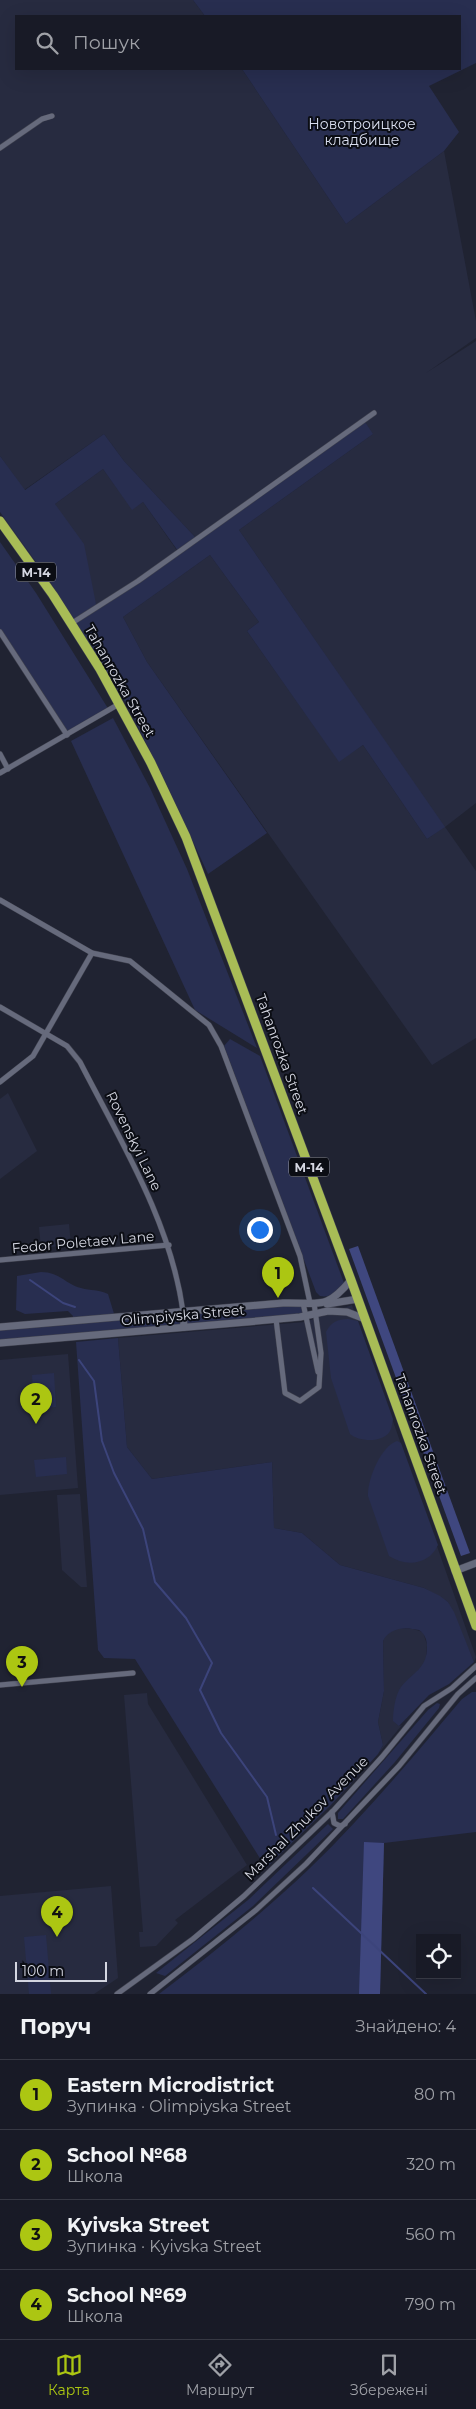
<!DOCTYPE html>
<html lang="uk">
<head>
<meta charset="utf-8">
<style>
	:root { --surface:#181a26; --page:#252732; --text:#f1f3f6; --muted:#9fa1a7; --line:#363843; --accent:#acc612 }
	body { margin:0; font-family:Montserrat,sans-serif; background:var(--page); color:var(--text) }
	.controls { position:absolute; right:15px; bottom:15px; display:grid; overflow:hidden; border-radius:0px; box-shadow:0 5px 20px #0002 }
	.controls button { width:45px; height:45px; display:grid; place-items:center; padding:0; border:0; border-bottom:1px solid var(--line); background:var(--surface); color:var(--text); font:25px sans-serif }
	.scale { position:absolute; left:15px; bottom:12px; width:92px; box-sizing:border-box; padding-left:5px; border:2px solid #d4d6e1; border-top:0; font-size:14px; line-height:18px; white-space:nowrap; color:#d4d6e1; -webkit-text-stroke:4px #0b0d14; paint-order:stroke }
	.you { position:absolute; left:259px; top:1229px; width:18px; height:18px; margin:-12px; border:4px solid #fff; border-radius:50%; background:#1a73e8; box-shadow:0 0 0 8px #1a73e833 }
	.badge { display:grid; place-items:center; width:32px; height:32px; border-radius:50%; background:var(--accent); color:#111; font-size:16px; font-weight:700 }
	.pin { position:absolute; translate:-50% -41px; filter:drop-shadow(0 1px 2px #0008) }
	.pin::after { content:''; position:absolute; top:26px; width:18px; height:15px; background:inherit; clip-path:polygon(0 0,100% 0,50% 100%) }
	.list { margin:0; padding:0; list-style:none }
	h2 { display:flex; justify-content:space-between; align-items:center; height:65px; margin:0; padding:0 20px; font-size:21px }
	h2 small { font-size:16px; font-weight:400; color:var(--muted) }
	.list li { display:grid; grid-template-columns:32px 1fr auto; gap:15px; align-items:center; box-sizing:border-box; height:70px; padding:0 20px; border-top:1px solid var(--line) }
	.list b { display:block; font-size:19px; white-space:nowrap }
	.list p { margin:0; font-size:16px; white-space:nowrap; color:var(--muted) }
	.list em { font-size:16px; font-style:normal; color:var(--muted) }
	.icon { flex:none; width:28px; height:28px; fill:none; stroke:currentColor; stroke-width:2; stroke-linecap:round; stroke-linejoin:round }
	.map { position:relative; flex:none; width:476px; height:1994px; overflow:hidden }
	.search { position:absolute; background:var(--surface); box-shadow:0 5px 20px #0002; left:15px; right:15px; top:15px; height:55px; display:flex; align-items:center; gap:12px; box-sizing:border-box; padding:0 18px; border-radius:0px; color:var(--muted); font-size:19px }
	.sheet { height:345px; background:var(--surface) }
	nav { display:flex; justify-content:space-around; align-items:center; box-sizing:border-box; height:70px; border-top:1px solid var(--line); background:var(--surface); font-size:14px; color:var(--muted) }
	nav a { display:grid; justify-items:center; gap:2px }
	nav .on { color:var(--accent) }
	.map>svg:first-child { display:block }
	.built { fill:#272b40 }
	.green { fill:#282e50; fill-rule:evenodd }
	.forest { fill:#3f477f }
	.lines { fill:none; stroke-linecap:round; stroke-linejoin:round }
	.stream { stroke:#3c447b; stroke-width:2 }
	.street-casing { stroke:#3f414e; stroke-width:6 }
	.secondary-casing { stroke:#3f414e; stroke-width:8 }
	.highway-casing { stroke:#3f414e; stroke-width:10 }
	.street { stroke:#666a7c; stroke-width:5 }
	.secondary { stroke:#666a7c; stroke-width:7 }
	.highway { stroke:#a8bc56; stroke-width:9 }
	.labels { text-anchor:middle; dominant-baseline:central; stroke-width:4; stroke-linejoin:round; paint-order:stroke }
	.shield { fill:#0b0d14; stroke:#989aa4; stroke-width:1 }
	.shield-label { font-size:12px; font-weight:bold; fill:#d4d6e1 }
	.park-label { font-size:14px; fill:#d9deef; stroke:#0b0d14 }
	.street-label { font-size:14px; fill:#d4d6e1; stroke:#0b0d14 }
</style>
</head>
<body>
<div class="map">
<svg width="476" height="1994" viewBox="0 0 476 1994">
	<rect width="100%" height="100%" fill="#202332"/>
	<g class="built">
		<path d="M 0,0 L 193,0 L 205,16 L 16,16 L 16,69 L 242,69 L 346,224 L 444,151 L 476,321 L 476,338 L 426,373 L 476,341 L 476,803 L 445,827 L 476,871 L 476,1038 L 432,1065 L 147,662 L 123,617 L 210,555 L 259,622 L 247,631 L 339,761 L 363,745 L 427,839 L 444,827 L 239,530 L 373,434 L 196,538 L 124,461 L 104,434 L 24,490 L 0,456 Z"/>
		<path d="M 103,469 L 132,509 L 143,502 L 178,552 L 98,609 L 55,504 Z"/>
		<path d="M 8,1093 L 37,1151 L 0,1179 L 0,1099 Z"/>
		<path d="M 69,1224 L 71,1245 L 41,1248 L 39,1227 Z"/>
		<path d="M 352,1305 L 476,1657 L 474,1662 L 448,1602 L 424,1588 L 340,1565 L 302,1533 L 274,1528 L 272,1462 L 152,1479 L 127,1447 L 118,1338 L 305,1322 Z"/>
		<path d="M 68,1354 L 78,1488 L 0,1495 L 0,1360 Z"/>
		<path d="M 80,1494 L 87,1587 L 81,1587 L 62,1570 L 57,1495 Z"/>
		<path d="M 395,1629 L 413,1629 L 423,1632 L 427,1645 L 426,1658 L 423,1668 L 402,1687 L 399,1726 L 402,1725 L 378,1754 L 383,1745 L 378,1722 L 384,1691 L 383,1641 L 386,1635 Z"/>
		<path d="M 147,1693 L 148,1704 L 247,1865 L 175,1920 L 178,1923 L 156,1946 L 140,1947 L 139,1932 L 143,1932 L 124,1695 Z"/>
		<path d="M 111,1886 L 118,1978 L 94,1994 L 0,1994 L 0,1896 Z"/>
	</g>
	<g class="green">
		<path d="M 193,0 L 476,0 L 476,63 L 429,86 L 459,132 L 444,151 L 346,224 L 242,69 L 460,69 L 460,16 L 205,16 Z"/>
		<path d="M 363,419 L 373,434 L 239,530 L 445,827 L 427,839 L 363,745 L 339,762 L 247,631 L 259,622 L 210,555 L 123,617 L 147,662 L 267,833 L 208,874 L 165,781 L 127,705 L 51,583 L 0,512 L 0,456 L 25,490 L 104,434 L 124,461 L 196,538 ZM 103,469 L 132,510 L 143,502 L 178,551 L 97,609 L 84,544 L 55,504 Z"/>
		<path d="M 0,542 L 36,593 L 109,710 L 67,733 L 40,688 L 0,630 Z"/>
		<path d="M 113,718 L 150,788 L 187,869 L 257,1048 L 195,1010 L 71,741 Z"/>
		<path d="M 230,1039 L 260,1056 L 344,1283 C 339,1292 330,1298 320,1296 L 316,1292 L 224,1046 Z"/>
		<path d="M 41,1272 C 60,1272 65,1284 81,1288 C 91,1291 98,1289 108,1294 L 115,1317 L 303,1303 L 306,1316 L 0,1343 L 0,1327 L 73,1321 L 73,1316 L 68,1311 L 25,1314 L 16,1310 L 17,1276 Z"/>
		<path d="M 348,1319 L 358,1321 L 393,1419 C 392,1423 392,1428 390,1431 C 384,1443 359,1442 350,1434 L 331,1378 L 326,1332 C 331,1322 338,1319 348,1319 Z"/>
		<path d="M 118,1338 L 127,1447 L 152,1479 L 272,1462 L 274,1528 L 302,1533 L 340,1565 L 424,1588 L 440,1596 L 448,1602 L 454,1612 L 474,1662 L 449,1684 L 429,1695 L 399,1726 L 393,1721 C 393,1712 395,1695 401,1687 C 413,1672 427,1669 427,1647 C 427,1640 425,1634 419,1630 C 405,1627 390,1627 383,1641 L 384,1691 L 378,1722 L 383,1745 L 378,1754 L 330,1806 L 266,1868 L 135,1659 L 104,1658 L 98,1650 L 76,1342 Z"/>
		<path d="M 54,1373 L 56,1407 L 34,1409 L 32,1375 Z"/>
		<path d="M 397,1441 L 401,1443 L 438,1545 C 429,1565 406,1567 389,1556 L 368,1496 C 367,1480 381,1446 397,1441 Z"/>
		<path d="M 66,1457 L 67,1474 L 36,1477 L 34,1460 Z"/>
		<path d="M 472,1692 L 476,1692 L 476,1832 L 384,1843 L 380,1994 L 159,1994 C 212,1954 263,1913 310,1868 C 365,1815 413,1757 462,1699 Z"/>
		<path d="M 437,1703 L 440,1704 L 439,1708 L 395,1762 L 343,1819 L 338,1819 L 338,1813 L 428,1710 Z"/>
		<path d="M 328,1824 L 333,1829 L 253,1906 L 165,1976 L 156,1973 L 248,1900 Z"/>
		<path d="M 46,1935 L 51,1994 L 29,1994 L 24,1937 Z"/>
	</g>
	<g class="forest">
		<path d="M 358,1246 L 470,1553 L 461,1556 L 349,1249 Z"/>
		<path d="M 364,1842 L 384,1843 L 380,1994 L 359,1994 Z"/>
	</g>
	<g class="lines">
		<g class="stream">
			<path d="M 30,1280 L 63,1303 L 75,1307"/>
			<path d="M 79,1360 L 94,1381 L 102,1441 L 114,1473 L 143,1529 L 155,1582 L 186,1618 L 212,1663 L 200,1690 L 221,1733 L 267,1797 L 276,1835"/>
			<path d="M 313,1888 L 426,1994"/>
		</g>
		<g class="street-casing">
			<g id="street">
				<path d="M 0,148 L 42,119 L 52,116"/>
				<path d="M 72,623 L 138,581 L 374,413"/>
				<path d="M 0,632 L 67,735"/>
				<path d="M 0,754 L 8,769"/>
				<path d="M 0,773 L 119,704"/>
				<path d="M 0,900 L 92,953 L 130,961 L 209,1025 L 221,1046 L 300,1256 L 310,1303"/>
				<path d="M 0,1007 L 67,1046 L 80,1062 C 121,1142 171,1222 183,1312"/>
				<path d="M 0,1082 L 33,1056 L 92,953"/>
				<path d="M 0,1260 L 169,1245"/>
				<path d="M 303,1303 L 318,1372"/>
				<path d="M 276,1319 L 285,1393 L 300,1401 L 319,1387 L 321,1353 L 314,1303"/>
				<path d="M 0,1685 L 133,1673"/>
				<path d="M 332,1812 L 334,1823 L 340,1826 L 345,1824"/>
				<path d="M 117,1994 L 193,1939 L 244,1896 L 334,1810 L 382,1757 L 424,1706 L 452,1688 L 476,1666"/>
				<path d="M 150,1994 L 256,1910 L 306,1864 L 399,1766 L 458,1694 L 476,1678"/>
			</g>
		</g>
		<g class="secondary-casing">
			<g id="secondary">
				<path d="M 327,1304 L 358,1299"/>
				<path d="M 183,1312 L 184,1327"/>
				<path d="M 0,1327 L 283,1303 C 320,1302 325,1311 351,1280"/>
				<path d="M 0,1343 L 247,1322 L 300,1317 L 328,1311 L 347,1312 L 365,1319"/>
				<path d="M 455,1571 L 476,1563"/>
			</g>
		</g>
		<g class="highway-casing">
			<path id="highway" d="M 0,521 L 53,595 L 100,669 L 151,763 L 186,837 L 351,1280 L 476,1626"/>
		</g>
		<use href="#street" class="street"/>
		<use href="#secondary" class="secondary"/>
		<use href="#highway" class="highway"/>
	</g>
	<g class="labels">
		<g class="shield">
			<rect x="16" y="562.5" width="40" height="19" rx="4"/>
			<rect x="289" y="1157.5" width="40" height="19" rx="4"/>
		</g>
		<g class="shield-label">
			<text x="36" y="572">М-14</text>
			<text x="309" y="1167">М-14</text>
		</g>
		<g class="park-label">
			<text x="362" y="124">Новотроицкое<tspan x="362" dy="16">кладбище</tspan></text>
		</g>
		<g class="street-label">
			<text transform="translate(120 681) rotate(60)">Tahanrozka Street</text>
			<text transform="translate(282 1054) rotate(70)">Tahanrozka Street</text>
			<text transform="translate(134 1141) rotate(64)">Rovenskyi Lane</text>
			<text transform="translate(83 1242) rotate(-5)">Fedor Poletaev Lane</text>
			<text transform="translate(183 1315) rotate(-5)">Olimpiyska Street</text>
			<text transform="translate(421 1434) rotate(70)">Tahanrozka Street</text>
			<text transform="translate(306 1818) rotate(-45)">Marshal Zhukov Avenue</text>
		</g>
	</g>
</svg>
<div class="controls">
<button><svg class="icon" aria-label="locate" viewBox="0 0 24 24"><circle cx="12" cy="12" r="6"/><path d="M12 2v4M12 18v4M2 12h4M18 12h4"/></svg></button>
</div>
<div class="scale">100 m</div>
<div class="you"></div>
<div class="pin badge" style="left:278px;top:1298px">1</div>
<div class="pin badge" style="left:36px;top:1424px">2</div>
<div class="pin badge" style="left:22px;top:1687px">3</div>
<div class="pin badge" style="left:57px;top:1937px">4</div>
<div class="search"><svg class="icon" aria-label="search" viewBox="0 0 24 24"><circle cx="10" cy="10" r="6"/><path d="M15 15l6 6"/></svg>Пошук</div>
</div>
<section class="sheet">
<h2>Поруч<small>Знайдено: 4</small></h2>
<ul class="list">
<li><span class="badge">1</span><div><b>Eastern Microdistrict</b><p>Зупинка · Olimpiyska Street</p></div><em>80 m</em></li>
<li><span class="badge">2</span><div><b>School №68</b><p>Школа</p></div><em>320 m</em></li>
<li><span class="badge">3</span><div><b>Kyivska Street</b><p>Зупинка · Kyivska Street</p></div><em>560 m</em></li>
<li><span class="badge">4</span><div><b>School №69</b><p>Школа</p></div><em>790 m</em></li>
</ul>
</section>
<nav>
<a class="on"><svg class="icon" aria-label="map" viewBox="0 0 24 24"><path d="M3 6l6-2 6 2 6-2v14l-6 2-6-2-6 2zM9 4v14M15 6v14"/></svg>Карта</a>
<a><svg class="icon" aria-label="directions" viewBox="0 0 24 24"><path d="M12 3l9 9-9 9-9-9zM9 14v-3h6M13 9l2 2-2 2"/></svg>Маршрут</a>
<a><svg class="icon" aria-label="saved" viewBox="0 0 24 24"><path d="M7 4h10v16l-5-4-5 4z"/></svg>Збережені</a>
</nav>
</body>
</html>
